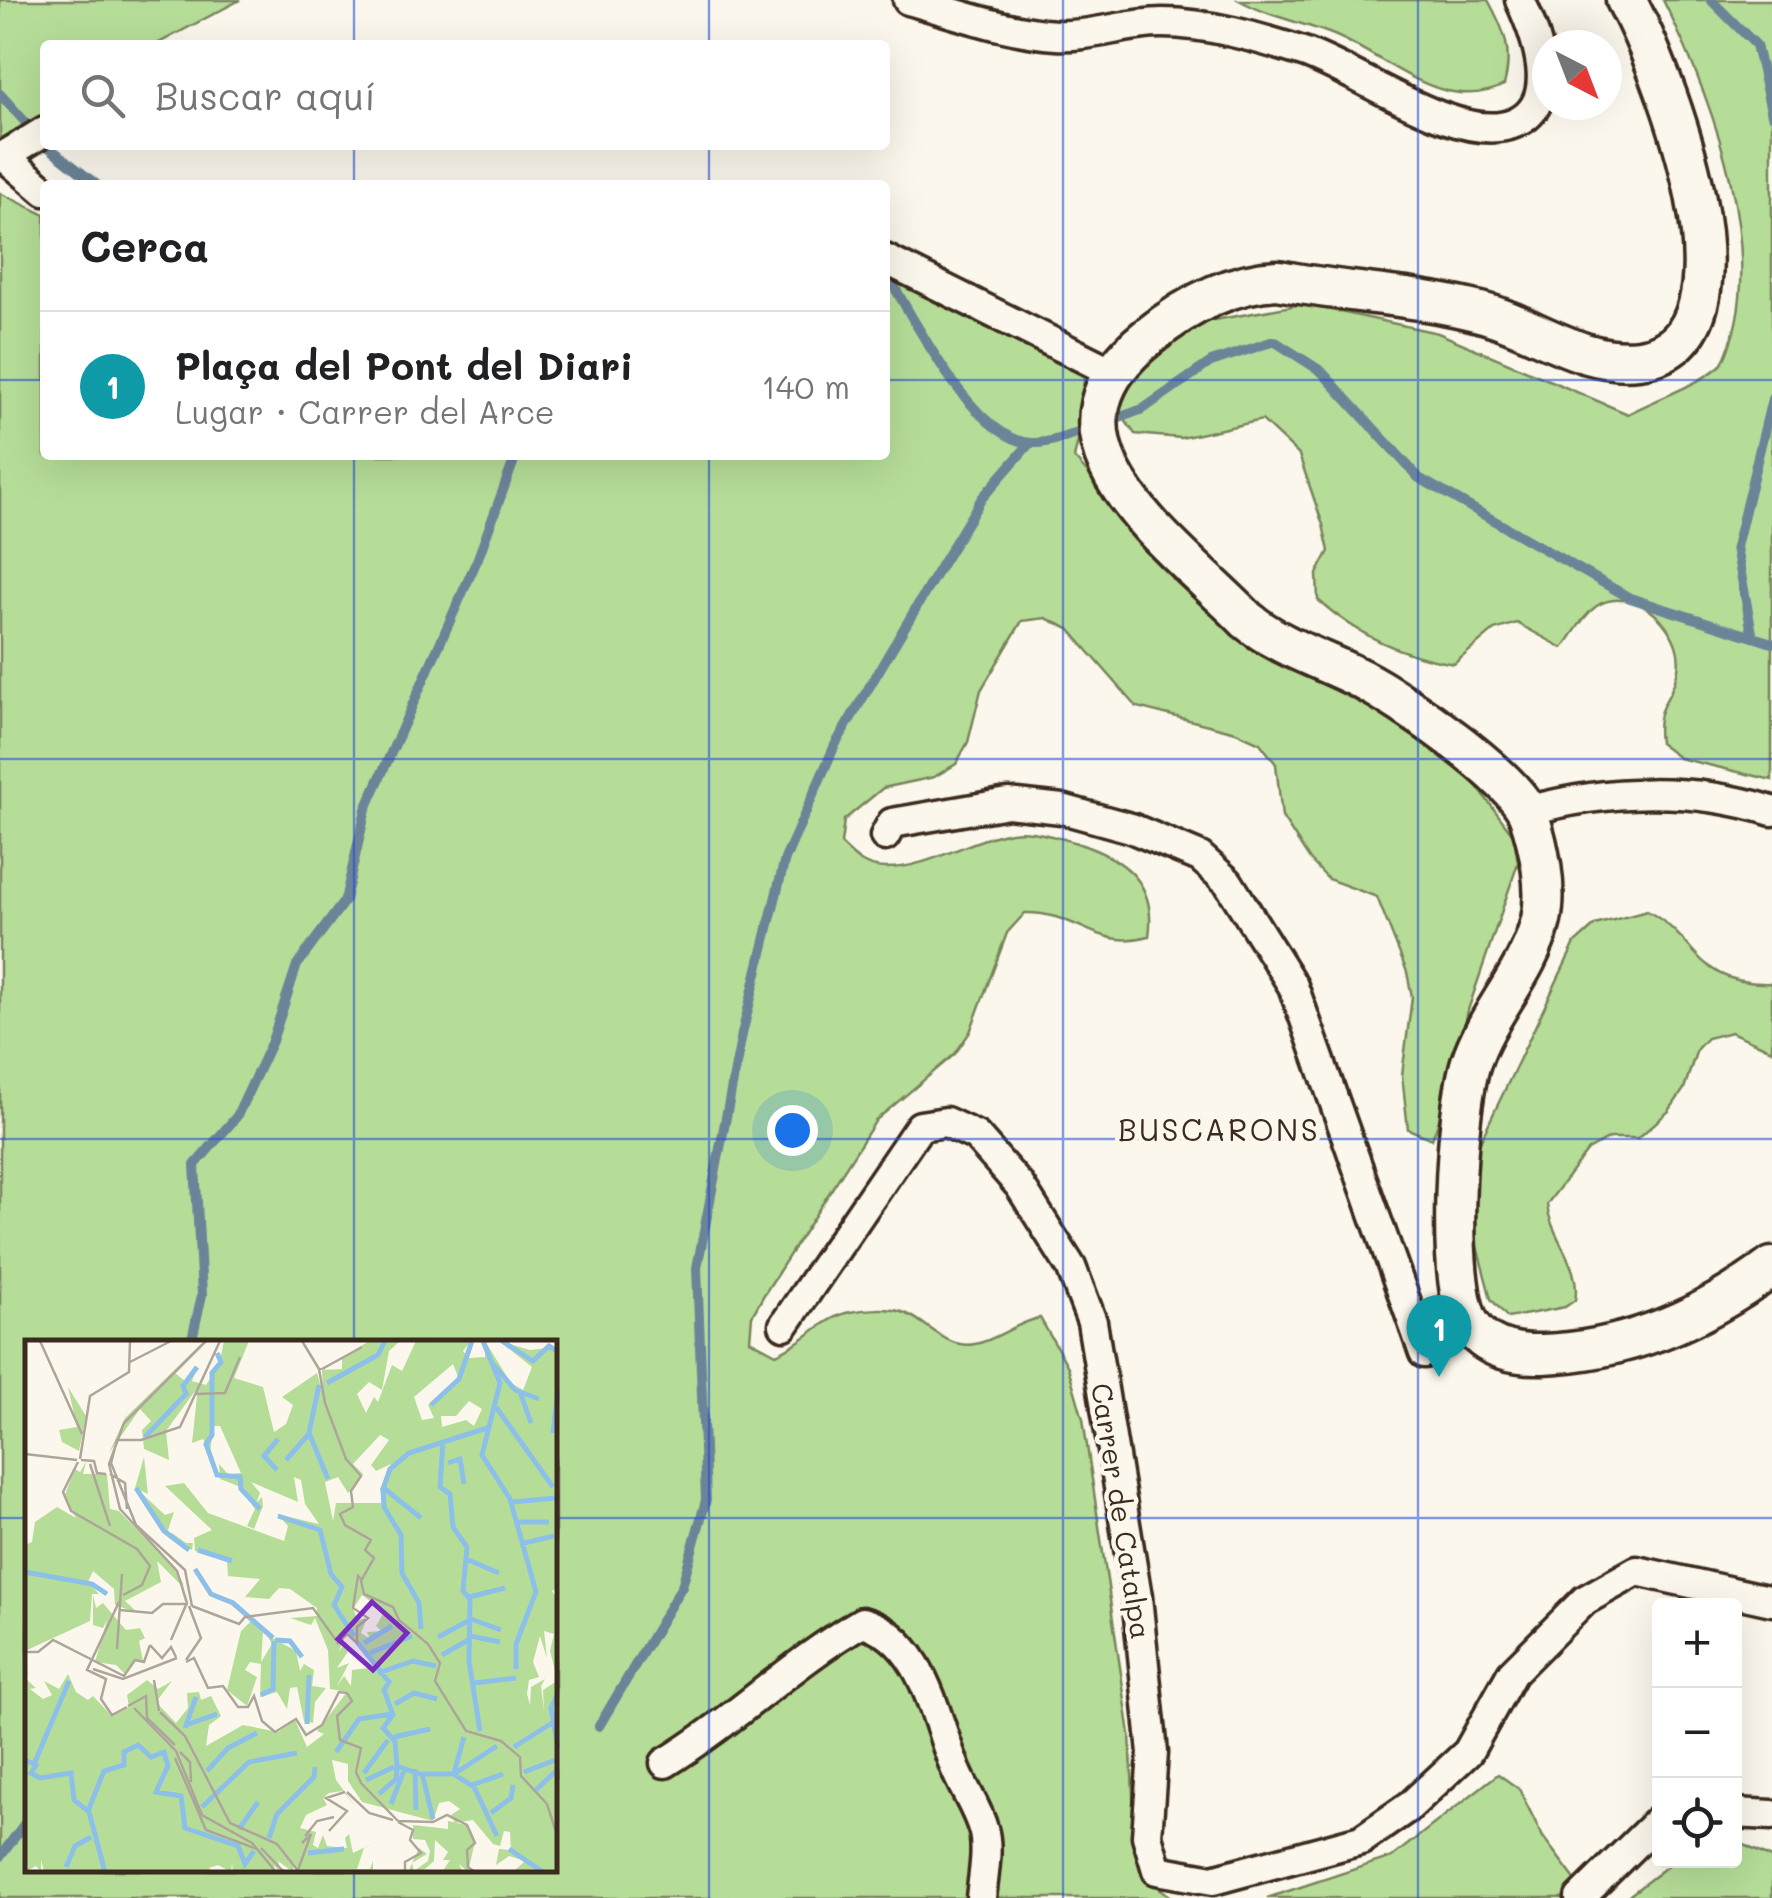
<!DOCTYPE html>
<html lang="es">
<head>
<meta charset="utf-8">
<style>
	:root { --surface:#fff; --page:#f2f2f2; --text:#202124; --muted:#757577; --line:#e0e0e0; --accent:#111827 }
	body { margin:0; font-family:Mali,sans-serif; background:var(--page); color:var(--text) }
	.controls { position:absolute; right:30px; bottom:30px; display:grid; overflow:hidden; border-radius:10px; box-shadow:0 10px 40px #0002 }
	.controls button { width:90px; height:90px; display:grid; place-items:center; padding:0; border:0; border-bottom:2px solid var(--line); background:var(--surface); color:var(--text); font:50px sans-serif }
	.compass { position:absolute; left:1532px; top:30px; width:90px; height:90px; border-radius:50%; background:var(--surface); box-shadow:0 10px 40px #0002; rotate:138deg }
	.you { position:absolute; left:792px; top:1130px; width:35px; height:35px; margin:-25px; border:8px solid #fff; border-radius:50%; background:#1a73e8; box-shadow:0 0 0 15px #1a73e833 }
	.badge { display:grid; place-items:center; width:65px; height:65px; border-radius:50%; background:var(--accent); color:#fff; font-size:32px; font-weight:700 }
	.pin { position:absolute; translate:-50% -82px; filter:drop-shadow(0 2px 5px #0008) }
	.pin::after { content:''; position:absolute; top:52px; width:35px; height:30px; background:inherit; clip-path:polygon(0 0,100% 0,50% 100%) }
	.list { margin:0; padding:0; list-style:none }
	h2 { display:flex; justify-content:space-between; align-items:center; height:130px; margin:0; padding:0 40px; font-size:42px }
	h2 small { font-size:32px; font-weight:400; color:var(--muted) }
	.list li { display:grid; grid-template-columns:65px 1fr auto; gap:30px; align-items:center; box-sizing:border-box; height:150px; padding:0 40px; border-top:2px solid var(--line) }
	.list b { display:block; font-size:38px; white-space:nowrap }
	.list p { margin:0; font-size:32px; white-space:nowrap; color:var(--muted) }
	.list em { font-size:32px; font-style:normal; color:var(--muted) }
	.icon { flex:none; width:55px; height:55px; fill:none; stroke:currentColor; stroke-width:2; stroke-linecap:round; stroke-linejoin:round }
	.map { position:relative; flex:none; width:1772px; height:1898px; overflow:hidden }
	.search { position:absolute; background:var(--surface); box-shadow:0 10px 40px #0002; left:40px; top:40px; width:850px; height:110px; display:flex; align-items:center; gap:25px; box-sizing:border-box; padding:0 35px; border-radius:10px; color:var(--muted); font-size:38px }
	.panel { position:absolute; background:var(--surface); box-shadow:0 10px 40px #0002; left:40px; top:180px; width:850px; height:280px; border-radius:10px }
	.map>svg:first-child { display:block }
	.green { fill:#b6dd98; stroke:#78845b; stroke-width:2.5; fill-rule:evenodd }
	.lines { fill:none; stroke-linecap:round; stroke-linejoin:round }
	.stream { stroke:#6c8498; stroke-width:10 }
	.street-casing { stroke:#3b2a1e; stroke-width:35 }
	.secondary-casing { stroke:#3b2a1e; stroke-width:45 }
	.street { stroke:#fbf7ec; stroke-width:28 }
	.secondary { stroke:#fbf7ec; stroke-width:38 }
	.grid { fill:none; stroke:#1d4ed8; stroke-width:2.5; stroke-opacity:0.55 }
	.labels { text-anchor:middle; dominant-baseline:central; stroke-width:9; stroke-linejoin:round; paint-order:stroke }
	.street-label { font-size:28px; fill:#3b2a1e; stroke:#fbf7ec }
	.neighbourhood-label { font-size:30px; letter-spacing:2.5px; fill:#3b2a1e; stroke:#fbf7ec }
	.inset-river { fill:none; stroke:#8cc0e9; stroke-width:5 }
	.inset-road { fill:none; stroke:#aea59a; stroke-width:2.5 }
	.view { fill:#7b2cbf; fill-opacity:0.15; stroke:#7b2cbf; stroke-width:5 }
	.inset-edge { fill:none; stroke:#3b2a1e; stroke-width:5 }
</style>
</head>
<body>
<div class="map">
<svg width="1772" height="1898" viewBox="0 0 1772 1898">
	<rect width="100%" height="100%" fill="#fbf7ec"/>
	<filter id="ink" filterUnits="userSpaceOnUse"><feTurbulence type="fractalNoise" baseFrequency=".01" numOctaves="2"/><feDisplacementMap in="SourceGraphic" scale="20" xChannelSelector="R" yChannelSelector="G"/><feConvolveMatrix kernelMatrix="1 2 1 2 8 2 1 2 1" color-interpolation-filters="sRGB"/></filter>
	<g filter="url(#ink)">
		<g class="green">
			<path d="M 0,0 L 240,0 L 155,45 L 45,45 L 45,113 L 0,144 Z"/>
			<path d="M 1239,0 L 1488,0 C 1505,31 1513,51 1504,85 C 1443,115 1388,57 1334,35 C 1302,22 1269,17 1239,0 Z"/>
			<path d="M 1663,0 L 1772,0 L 1772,780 L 1679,758 L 1659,743 C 1654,701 1672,703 1678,669 C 1683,641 1659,610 1633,602 C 1594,591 1584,620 1563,648 L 1517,623 L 1494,630 L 1454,664 C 1400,655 1359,636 1318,600 L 1317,574 L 1329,551 L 1323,525 L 1299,455 L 1262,420 L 1181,438 L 1135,434 L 1117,409 L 1135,369 L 1198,323 L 1303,304 L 1438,333 L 1628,414 C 1654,400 1703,383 1722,364 C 1772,261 1715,104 1663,0 Z"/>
			<path d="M 0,193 L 45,215 L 45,455 L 885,455 L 885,271 L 1084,368 L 1083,418 L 1074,458 L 1160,553 L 1282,664 L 1384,715 L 1466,772 L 1514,836 L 1518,863 L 1468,1010 L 1450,1090 L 1432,1139 L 1408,1129 L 1402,1075 L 1412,997 L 1407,972 L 1377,897 L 1328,879 L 1310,860 L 1282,817 L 1276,764 L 1260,743 L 1236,732 L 1137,707 L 1069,629 L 1046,618 L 1022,621 L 981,690 L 968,742 L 956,764 L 934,777 L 883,788 L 844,820 L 841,844 C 855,858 865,868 886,868 C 930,868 969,839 1011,832 C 1028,829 1047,835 1064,839 C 1115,854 1158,875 1149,936 C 1096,951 1079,912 1025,913 L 1007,933 L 970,1032 L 955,1054 L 876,1120 L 765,1293 L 752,1316 L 750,1340 L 776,1354 C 802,1344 824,1317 850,1312 C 866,1309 890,1307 905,1313 C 928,1322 947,1350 975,1344 C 997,1340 1017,1322 1040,1318 L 1068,1367 L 1083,1419 L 1130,1734 L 1136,1854 L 1154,1884 L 1173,1898 L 0,1898 ZM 28,1343 L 555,1343 L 555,1870 L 28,1870 Z"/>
			<path d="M 1647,911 C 1700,939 1694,986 1772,983 L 1772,1050 L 1731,1032 L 1707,1038 L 1697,1049 L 1684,1089 L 1669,1111 L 1638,1138 L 1610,1138 L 1588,1150 L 1547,1204 C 1550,1237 1582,1266 1575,1300 L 1565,1307 L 1508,1318 L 1491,1299 L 1477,1246 L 1473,1206 L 1478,1146 L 1575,943 L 1595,925 Z"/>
			<path d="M 1498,1774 L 1519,1789 L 1543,1837 L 1589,1898 L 1267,1898 L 1392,1857 Z"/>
			<path d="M 1735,1841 L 1772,1858 L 1772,1898 L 1626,1898 L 1674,1861 L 1734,1860 Z"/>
		</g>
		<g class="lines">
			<g class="stream">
				<path d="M 1711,0 L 1756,45 L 1772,115"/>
				<path d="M 0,94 L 36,134"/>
				<path d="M 46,145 L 97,185"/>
				<path d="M 885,271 C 914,318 972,439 1031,443 C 1051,444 1072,434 1091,427"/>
				<path d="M 1107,422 L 1143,409 L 1211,362 L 1274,341 L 1321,371 L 1419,478 L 1630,598 L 1772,643"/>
				<path d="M 1752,633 L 1736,547 L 1772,399"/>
				<path d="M 191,1343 L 202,1295 L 195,1165 L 237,1116 L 272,1041 L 297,965 L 345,900 L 366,809 L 478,558 L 516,455"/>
				<path d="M 599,1726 L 682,1586 L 706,1500 L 697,1268 L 742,1034 L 785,859 L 835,745 L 942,564 L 982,498 L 1030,443"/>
				<path d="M 0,1857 L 28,1819"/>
			</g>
			<g class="street-casing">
				<g id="street">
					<path d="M 908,0 C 956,13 1006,32 1056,35 C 1092,37 1126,23 1162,23 C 1209,23 1259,38 1303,52 C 1358,70 1460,147 1515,123 C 1563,103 1535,32 1520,0"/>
					<path d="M 45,131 L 4,156 L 45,191"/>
					<path d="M 885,259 L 1112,372"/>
					<path d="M 1527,811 C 1607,789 1692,786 1772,811"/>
					<path d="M 885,836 L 892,823 L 1008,803 L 1062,809 L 1131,828 L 1200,857 L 1228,882 L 1293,986 L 1424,1353"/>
					<path d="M 784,1325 L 920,1126 L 946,1122 L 976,1136 L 1020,1186 L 1071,1267 L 1092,1322 L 1137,1597 L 1153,1753 L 1147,1836 L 1157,1870 L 1213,1880 L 1361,1840 L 1410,1806 L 1468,1752 L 1512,1673 L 1585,1600 L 1637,1571 L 1772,1601"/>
					<path d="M 665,1763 C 734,1721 792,1663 862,1622 C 922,1638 934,1714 954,1765 C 962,1787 977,1807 983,1829 C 989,1848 983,1878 981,1898"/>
					<path d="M 1734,1813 L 1772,1815"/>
					<path d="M 1580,1898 L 1660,1819"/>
				</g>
			</g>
			<g class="secondary-casing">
				<path id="secondary" d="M 1626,0 C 1661,64 1772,342 1639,359 C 1581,366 1534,325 1480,312 C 1415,295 1344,293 1278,280 C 1229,282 1186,306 1148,337 C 1019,440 1173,544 1247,620 C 1281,648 1322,659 1361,679 C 1400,699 1515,777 1529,816 C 1539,846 1548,889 1541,920 C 1529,972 1487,1013 1471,1062 C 1456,1109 1445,1283 1470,1324 C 1485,1349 1516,1355 1543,1354 C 1628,1351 1705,1317 1772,1267"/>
			</g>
			<use href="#street" class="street"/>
			<use href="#secondary" class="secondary"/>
		</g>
	</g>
	<path class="grid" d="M 354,0 L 354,45M 709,0 L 709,45M 1063,0 L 1063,1898M 1418,0 L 1418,1898M 354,145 L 354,185M 709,145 L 709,185M 0,380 L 45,380M 885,380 L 1772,380M 354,455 L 354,1343M 709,455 L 709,1898M 0,759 L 1772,759M 0,1139 L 1772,1139M 0,1518 L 28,1518M 555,1518 L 1772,1518M 354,1870 L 354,1898"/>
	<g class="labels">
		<g class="street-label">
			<text transform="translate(1122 1511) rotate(81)">Carrer de Catalpa</text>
		</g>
		<g class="neighbourhood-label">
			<text x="1219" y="1129">BUSCARONS</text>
		</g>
	</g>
	<g transform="translate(25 1340)">
		<rect width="532" height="532" fill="#fbf7ec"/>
		<path d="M 179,1 L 150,33 L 160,41 L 172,27 L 167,41 L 181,45 L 194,25 L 199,1 L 224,1 L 209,38 L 238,47 L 249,92 L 261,84 L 268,65 L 257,57 L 292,33 L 298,54 L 297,30 L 317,29 L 317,18 L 344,1 L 375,1 L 364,11 L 357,50 L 344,42 L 332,54 L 341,73 L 349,57 L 353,62 L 367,25 L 377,31 L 391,1 L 446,1 L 438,11 L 444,18 L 460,17 L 460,1 L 486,43 L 498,50 L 507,27 L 474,1 L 505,10 L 532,7 L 533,247 L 527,251 L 532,259 L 532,338 L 525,311 L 529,294 L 519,291 L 522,318 L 515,296 L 508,322 L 514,337 L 504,340 L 502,354 L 505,365 L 506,347 L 520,339 L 516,346 L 519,370 L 518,350 L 532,341 L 532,532 L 488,532 L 500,521 L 484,516 L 471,525 L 474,509 L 486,510 L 485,492 L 479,491 L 475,506 L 468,504 L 448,480 L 430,483 L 426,475 L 435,469 L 424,461 L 414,463 L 408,481 L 337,462 L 323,441 L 323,424 L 307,420 L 311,440 L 331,467 L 318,451 L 304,453 L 298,458 L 302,465 L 281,475 L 275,488 L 291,492 L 288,505 L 293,508 L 298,495 L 302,506 L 322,508 L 320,498 L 324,494 L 328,513 L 351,502 L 339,508 L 332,529 L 345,529 L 348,521 L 348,532 L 274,532 L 269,524 L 268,532 L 253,521 L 256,532 L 249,526 L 249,532 L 208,532 L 207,523 L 206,532 L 193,525 L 184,528 L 187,532 L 19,532 L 16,520 L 16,532 L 11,526 L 0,532 L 0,333 L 3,331 L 1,339 L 11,348 L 5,349 L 18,359 L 27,355 L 19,341 L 34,349 L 43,334 L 51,352 L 63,360 L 68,356 L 87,376 L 104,367 L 102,355 L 122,340 L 133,349 L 147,341 L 131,362 L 151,383 L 163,368 L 162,353 L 174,352 L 176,360 L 186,356 L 196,376 L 184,385 L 181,406 L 218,385 L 253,392 L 270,380 L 282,407 L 299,394 L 292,391 L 322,352 L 305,349 L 303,310 L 290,278 L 286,285 L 265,278 L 292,276 L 292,268 L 265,249 L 254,248 L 244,259 L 220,257 L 235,239 L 203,236 L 202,221 L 170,211 L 169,198 L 187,190 L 140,146 L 159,143 L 183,173 L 259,201 L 263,186 L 252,174 L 294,184 L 280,164 L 276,140 L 269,137 L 273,162 L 226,142 L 235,153 L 231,163 L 237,157 L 238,166 L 229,189 L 222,186 L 230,169 L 213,146 L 195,139 L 194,124 L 203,134 L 216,133 L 195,86 L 188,86 L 185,114 L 178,99 L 167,103 L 173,47 L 141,91 L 144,120 L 119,109 L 117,90 L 126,81 L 115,69 L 84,113 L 100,78 ZM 428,24 L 434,39 L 403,65 L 409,78 L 397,80 L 389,57 ZM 444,61 L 457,69 L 449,86 L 441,80 L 417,87 L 416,76 L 431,76 ZM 355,95 L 364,100 L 346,125 L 351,131 L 366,124 L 355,149 L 358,163 L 311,163 L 308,181 L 300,142 L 313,137 L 323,153 L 330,147 L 338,134 L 328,124 ZM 337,255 L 359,272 L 351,286 L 357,291 L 342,292 L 345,299 L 336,293 L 342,278 L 333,280 L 328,269 ZM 321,293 L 352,327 L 327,330 L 326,346 L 319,336 L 312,346 L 324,323 L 312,328 L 324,310 L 320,302 L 314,312 ZM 43,47 L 61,76 L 54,111 L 37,102 L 34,90 L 52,87 ZM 119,117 L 123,154 L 112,149 L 140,175 L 149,172 L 142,193 L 147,193 L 161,203 L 168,203 L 167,210 L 138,193 L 110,148 ZM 61,122 L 58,134 L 82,134 L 85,169 L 94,171 L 151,230 L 158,243 L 160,263 L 156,245 L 132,221 L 136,242 L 100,261 L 113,273 L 90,265 L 89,249 L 68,231 L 63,242 L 74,254 L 67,254 L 65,281 L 0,311 L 0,205 L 7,202 L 10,182 L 32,167 L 51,178 L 39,157 L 50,129 L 55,132 ZM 68,255 L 71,268 L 78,263 L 101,290 L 115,288 L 120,298 L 114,301 L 118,321 L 110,320 L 100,334 L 91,325 L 70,322 L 82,280 L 78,288 L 68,285 ZM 226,281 L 238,292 L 236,322 L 247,304 L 242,295 L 271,311 L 275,331 L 279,324 L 289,330 L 287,346 L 301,348 L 290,362 L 288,383 L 279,381 L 272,347 L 265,348 L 262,369 L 252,352 L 235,357 L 236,324 L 225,322 L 220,330 L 232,337 L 222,366 L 202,350 L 216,291 ZM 423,481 L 441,485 L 450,502 L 443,532 L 434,524 L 438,532 L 417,532 L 425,520 L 418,520 L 423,512 L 410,500 L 409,521 L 400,529 L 383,532 L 394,508 L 402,514 L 387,523 L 389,531 L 403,521 L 405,511 L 400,500 L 388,499 L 388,485 L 423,489 Z" fill="#b6dd98" fill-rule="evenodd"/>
		<path class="inset-river" d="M 458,1 L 475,43 L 457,115 L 485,159 L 511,252 L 491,304 L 491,329M 477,1 L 508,21 L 524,6 L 533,12M 192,13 L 196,22 L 187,33 L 187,95 L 181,104 L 192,135 L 215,137 L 216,149 L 235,169M 468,24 L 490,50 L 514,59M 302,43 L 353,15 L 360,1M 294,45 L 284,93 L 303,139M 495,52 L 506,83M 406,65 L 434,39 L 447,1M 471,67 L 528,147M 528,93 L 533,50M 120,97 L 161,54 L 158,46 L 172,27M 418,102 L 415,147 L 425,154 L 428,187 L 442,207 L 438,251 L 445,259 L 444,321 L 455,391M 261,120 L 283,95M 423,123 L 435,119 L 439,144M 252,130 L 239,116 L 253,99M 111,148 L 139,191 L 164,210M 360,149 L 396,178M 488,162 L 530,158M 253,176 L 295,190 L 306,234 L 317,247 L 309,265 L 329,296M 492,182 L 524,182M 495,204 L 529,196M 173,210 L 207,221M 441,219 L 474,233M 170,229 L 186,254 L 208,263 L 248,298M 0,232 L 67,244 L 82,254M 444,257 L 480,248M 446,279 L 476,290M 396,289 L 394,263 L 377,233 L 376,195 L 359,167 L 358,149 L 365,129 L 384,113 L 462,88M 445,296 L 475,302M 413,297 L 445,280M 250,300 L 265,301 L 277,317M 332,302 L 364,342 L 359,350 L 368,375 L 358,388 L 370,401 L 372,426 L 395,434 L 429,434 L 472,406M 339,303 L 367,286M 345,313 L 387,296M 417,315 L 445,299M 353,333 L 388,321 L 411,326M 449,343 L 491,338M 533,353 L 526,368 L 533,408M 236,355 L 248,349 L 249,301M 370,364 L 389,353 L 412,359M 282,384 L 284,335M 161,385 L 192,374M 160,388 L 171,357M 369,397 L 405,389M 489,407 L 527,383M 311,412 L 334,379 L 367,374M 0,420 L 11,425 L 6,433 L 15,438 L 46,433 L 49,460 L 63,471 L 79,431 L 99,425 L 99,412 L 113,405 L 126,417 L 139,412 L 143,426 L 131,452 L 156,456 L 160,488 L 213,506 L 220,524 L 229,511M 10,422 L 44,341M 390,429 L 391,470M 182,431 L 203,408 L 232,393M 499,432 L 533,419M 339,433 L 363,400M 397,433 L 408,479M 429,433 L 439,397M 430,435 L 449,447 L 472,496M 341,440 L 369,427M 447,445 L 478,434M 511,450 L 533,429M 354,454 L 371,439 L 372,428M 366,464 L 380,428M 177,467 L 224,422 L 272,413M 64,472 L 80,532M 466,473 L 486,458 L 488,445M 214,489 L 233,462M 244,498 L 252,474 L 289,437 L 290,427M 484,509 L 518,532M 283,513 L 319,509M 41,527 L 50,506 L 66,497"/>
		<path class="inset-road" d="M 15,1 L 57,94M 277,1 L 294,29M 105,22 L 146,1M 300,28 L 294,29 L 300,63 L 321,119 L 336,136 L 326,151 L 328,167 L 315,174 L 320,185 L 346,200 L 340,210 L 349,218 L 336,241 L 339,254 L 368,267 L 374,280 L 403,304 L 415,323 L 410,341 L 441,391 L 476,401 L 495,417 L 496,436 L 522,464 L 533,498M 297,29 L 337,7M 171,54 L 200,53 L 215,17M 0,114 L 52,120M 55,119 L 65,56 L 104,32 L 105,1M 56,120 L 69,121 L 72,133 L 81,134M 53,122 L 38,152 L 46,171 L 112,209 L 125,226 L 117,245 L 98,255M 65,124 L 85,186M 85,134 L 100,143 L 102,169M 94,262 L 62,330 L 81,339 L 76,359 L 87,375 L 102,367M 162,263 L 152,231 L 95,169 L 84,124 L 99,83 L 181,1M 167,266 L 160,230 L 111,185 L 86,123 L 92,100 L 116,100 L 155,87 L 195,1M 167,266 L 214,284 L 220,277 L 288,268 L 313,303 L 322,294 L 332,303 L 332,287 L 343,278 L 328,268 L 333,236 L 337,240M 95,270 L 127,273 L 138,264 L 163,264M 146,300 L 161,265M 125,305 L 137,318 L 146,307 L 151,317M 92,309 L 97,234M 0,312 L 13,312 L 28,300 L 99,336 L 110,320 L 119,322 L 125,305M 161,320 L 176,298 L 164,266M 161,322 L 169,318 L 183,348 L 198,346 L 213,367 L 223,367 L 229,356 L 237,381 L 250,392 L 271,379 L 281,395 L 297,385 L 314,352 L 322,353M 68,329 L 98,339 L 152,318M 129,340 L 134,371M 322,353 L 327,361 L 312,376 L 315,400 L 336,408 L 331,432 L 336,443 L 373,481M 103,366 L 121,356 L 122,378 L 150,405M 109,368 L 151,411 L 177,475 L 227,503 L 251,532M 135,372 L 160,396 L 205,483 L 252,504 L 274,532M 155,412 L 165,422 L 166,442M 150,418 L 181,490 L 232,509M 322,452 L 344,473 L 368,480M 373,481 L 408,482 L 422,475 L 442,485 L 450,503 L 442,510 L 443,527 L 450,532M 373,482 L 388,490 L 385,500 L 396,513 L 380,522 L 380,532M 304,491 L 322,471 L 301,458 L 320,452M 280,496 L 292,481 L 309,477M 236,508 L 259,532M 273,530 L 286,494 L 277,503"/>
		<path class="view" d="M 347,262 L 382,293 L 348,330 L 313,299 Z"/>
		<rect width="532" height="532" class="inset-edge"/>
	</g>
</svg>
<div class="controls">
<button>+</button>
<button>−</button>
<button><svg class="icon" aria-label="locate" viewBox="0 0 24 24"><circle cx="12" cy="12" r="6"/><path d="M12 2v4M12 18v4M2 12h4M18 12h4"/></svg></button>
</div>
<svg class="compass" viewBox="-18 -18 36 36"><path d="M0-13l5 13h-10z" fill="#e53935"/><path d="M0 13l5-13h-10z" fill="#757577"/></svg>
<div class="you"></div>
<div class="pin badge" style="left:1439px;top:1377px;background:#0f9aa8">1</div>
<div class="search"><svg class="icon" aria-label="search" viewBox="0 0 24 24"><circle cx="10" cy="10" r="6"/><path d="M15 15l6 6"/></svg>Buscar aquí</div>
<section class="panel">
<h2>Cerca<small></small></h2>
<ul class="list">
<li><span class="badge" style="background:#0f9aa8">1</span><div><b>Plaça del Pont del Diari</b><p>Lugar · Carrer del Arce</p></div><em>140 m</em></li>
</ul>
</section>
</div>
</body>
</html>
